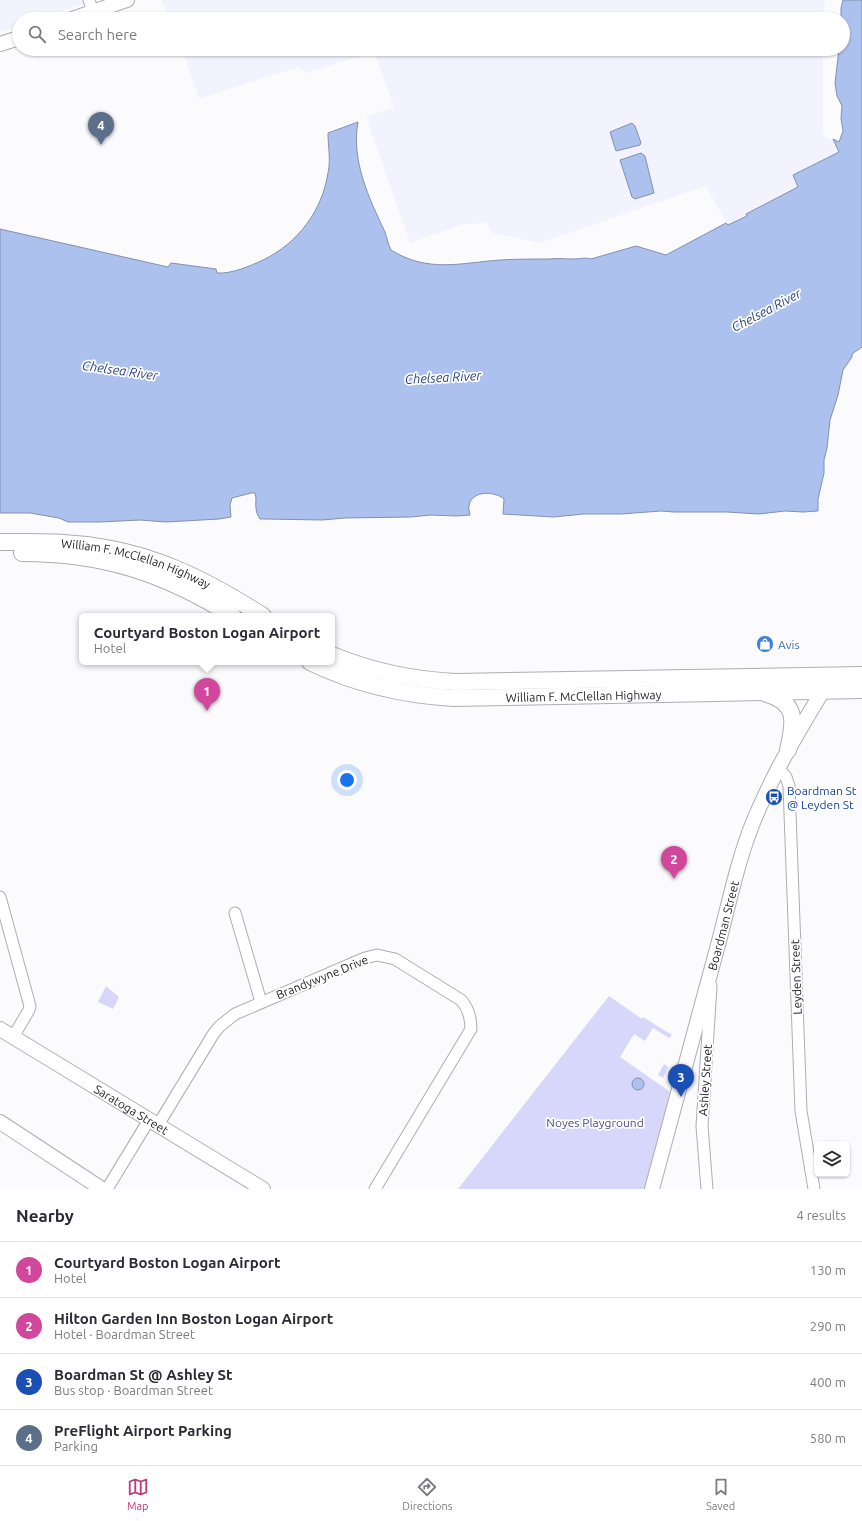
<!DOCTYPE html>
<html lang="en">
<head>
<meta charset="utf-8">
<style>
	:root { --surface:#fff; --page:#f2f2f3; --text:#2b2b33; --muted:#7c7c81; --line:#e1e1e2; --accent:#bf3a7e }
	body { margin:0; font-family:Ubuntu,sans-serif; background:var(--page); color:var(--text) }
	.controls { position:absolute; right:12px; bottom:12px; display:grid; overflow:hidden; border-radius:6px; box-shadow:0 1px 3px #0004 }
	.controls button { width:36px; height:36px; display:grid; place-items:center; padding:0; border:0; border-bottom:1px solid var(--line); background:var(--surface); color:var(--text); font:20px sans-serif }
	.you { position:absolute; left:347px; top:780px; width:14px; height:14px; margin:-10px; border:3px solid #fff; border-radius:50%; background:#1a73e8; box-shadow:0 0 0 6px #1a73e833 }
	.badge { display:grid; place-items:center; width:26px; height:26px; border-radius:50%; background:var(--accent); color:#fff; font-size:13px; font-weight:700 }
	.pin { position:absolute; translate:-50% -33px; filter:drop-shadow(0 1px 2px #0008) }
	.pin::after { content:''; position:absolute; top:21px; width:14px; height:12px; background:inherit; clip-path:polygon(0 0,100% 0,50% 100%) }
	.popup { position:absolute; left:79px; top:613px; width:256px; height:52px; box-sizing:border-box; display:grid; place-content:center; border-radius:6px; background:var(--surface); filter:drop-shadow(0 1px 3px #0005); font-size:13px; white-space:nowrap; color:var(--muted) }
	.popup b { font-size:15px; color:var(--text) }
	.popup::after { content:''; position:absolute; left:50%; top:100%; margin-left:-8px; border:8px solid transparent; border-top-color:var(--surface) }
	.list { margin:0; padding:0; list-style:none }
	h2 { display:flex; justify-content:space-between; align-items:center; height:52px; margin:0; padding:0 16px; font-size:17px }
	h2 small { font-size:13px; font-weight:400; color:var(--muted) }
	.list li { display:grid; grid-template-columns:26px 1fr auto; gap:12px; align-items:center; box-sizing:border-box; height:56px; padding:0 16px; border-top:1px solid var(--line) }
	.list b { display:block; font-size:15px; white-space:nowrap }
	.list p { margin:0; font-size:13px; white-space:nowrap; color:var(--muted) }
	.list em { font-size:13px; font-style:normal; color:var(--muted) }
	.icon { flex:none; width:22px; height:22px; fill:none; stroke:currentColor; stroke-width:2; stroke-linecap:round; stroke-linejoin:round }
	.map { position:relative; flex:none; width:862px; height:1189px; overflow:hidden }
	.search { position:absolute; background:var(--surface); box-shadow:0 1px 3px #0004; left:12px; right:12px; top:12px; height:44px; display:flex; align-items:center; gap:10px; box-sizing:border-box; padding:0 14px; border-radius:22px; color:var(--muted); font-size:15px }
	.sheet { height:276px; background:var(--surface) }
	nav { display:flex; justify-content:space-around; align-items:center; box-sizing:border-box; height:56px; border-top:1px solid var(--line); background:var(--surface); font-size:11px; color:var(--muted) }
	nav a { display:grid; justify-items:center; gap:2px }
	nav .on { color:var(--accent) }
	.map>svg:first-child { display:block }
	.built { fill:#f3f3ff }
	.green { fill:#d7d6fb }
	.water { fill:#acc1ed; stroke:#8290b0 }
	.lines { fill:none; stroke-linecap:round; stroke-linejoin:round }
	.minor-casing { stroke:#adadb4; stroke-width:13 }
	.major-casing { stroke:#adadb4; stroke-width:16 }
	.highway-casing { stroke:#adadb4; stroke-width:18 }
	.minor { stroke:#fff; stroke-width:11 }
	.major { stroke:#fff; stroke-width:14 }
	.highway { stroke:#fff; stroke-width:16 }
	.labels { text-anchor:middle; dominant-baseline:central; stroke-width:3.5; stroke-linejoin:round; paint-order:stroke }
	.street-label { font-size:12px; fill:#1f1f22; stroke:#fff }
	.shop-label { font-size:12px; fill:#366cbe; stroke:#fff; text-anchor:start }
	.transit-label { font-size:12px; fill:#164399; stroke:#fff; text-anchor:start }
	.park-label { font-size:12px; fill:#4f4884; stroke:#fff }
	.water-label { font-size:13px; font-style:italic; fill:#2b4379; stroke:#fff }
</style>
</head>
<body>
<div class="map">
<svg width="862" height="1189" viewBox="0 0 862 1189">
	<rect width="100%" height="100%" fill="#fbfbfe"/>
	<g class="built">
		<path d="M 0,0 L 95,0 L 38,19 L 19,19 L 19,26 L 0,32 Z"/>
		<path d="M 161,0 L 825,0 L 823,19 L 171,19 Z"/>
		<path d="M 182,49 L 823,49 L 823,133 L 827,139 L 833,139 L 839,152 L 793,175 L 799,187 L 746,214 L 747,216 L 728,226 L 706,186 L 540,243 L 492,233 L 486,223 L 464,224 L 410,243 L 366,117 L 394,107 L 374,52 L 306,73 L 298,67 L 199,99 Z"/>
	</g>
	<g class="green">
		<path d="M 106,986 L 119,997 L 113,1009 L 98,1002 Z"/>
		<path d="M 609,996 L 642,1019 L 643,1017 L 672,1035 L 669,1038 L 653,1028 L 645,1041 L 634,1034 L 620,1057 L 672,1093 L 645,1189 L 458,1189 Z"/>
		<path d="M 664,1064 L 668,1067 L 663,1078 L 658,1075 Z"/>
	</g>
	<g class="water">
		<path d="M 843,0 L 862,0 L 862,347 L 852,354 L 852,357 L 843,370 L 838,395 L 830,420 L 827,448 L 824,460 L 824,473 L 818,499 L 818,511 L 803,512 L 785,511 L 759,514 L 727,512 L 674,512 L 661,511 L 621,514 L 583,514 L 554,517 L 503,514 L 504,499 C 495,491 471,490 469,506 C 468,508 470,513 470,515 L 456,516 L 431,515 L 411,517 L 345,518 L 322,520 L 265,519 L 260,519 C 258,516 256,512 256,508 C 255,503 257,499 255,493 L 251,493 L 232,498 L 230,505 L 231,517 L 219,519 L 166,522 L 140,520 L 100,522 L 68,522 L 59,518 L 30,513 L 0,513 L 0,229 L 168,267 L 171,263 L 216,269 L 217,273 C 232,274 250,266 263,260 C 298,243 322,211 328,173 C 331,159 328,147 328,133 L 358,122 C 351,161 369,198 385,232 C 387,238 388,244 391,250 C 428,273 460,263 500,260 C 517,259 533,259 549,259 C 558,258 565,259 574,259 C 580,259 585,257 591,259 L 636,246 L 666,255 L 726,223 L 728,225 L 747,216 L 746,214 L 798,187 L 793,175 L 839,152 L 833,139 L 839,142 L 843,131 L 841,118 L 842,106 L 837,96 L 835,83 L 839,49 L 843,49 L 843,19 L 841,19 L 841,8 Z"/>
		<path d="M 632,123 L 635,126 L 641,143 L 640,145 L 616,151 L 610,132 Z"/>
		<path d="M 641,153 L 645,156 L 654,193 L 635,199 L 632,197 L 620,160 Z"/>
		<circle cx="638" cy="1084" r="6"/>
	</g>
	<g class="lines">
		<g class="minor-casing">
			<g id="minor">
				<path d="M 89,0 L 93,12"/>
				<path d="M 778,768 L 786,777 L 789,786 L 801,1111 L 814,1189"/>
				<path d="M 0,897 L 30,1006 L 29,1010 L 13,1037"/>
				<path d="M 235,913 L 261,1002"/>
				<path d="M 158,1125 L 214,1033 L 220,1026 L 235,1014 L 365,958 L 377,955 L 395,959 L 461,1000 C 469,1009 471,1018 471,1029 L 375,1189"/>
				<path d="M 107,1189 L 149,1120"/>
				<path d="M 707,1189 L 702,1126 L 711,986"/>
			</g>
		</g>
		<g class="major-casing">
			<g id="major">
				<path d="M 72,19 L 127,0"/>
				<path d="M 0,44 L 19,38"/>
				<path id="s1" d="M 0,1029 L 263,1189"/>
				<path d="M 0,1122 L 102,1189"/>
				<path id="s2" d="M 652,1189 C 673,1111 694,1033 715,956 C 728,910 736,864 754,820 C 774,772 800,728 827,684"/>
			</g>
		</g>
		<g class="highway-casing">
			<g id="highway">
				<path id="s3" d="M 0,542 C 25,542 51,541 76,544 C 147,550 204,578 263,616"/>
				<path d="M 22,553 C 103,553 164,573 233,616"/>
				<path d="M 332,655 C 371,671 413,680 456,682 L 862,675"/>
				<path id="s4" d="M 310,662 C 355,684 403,695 453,698 L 862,690"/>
				<path d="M 767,694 C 799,703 794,724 788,750"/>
			</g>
		</g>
		<use href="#minor" class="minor"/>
		<use href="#major" class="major"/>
		<use href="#highway" class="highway"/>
	</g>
	<defs>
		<g id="shop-disc" transform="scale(0.9)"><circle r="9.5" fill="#3f7fe0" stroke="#fff"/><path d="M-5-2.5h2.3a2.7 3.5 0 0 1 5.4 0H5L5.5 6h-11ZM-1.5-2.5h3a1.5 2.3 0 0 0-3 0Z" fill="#fff"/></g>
		<g id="bus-disc" transform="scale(0.9)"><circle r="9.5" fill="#1a4fb4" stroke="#fff"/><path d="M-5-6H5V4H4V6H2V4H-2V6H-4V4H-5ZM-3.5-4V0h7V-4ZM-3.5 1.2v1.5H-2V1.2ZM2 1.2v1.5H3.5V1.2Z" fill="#fff"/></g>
	</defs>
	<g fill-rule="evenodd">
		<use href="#shop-disc" x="765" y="644"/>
		<use href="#bus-disc" x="774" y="797"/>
	</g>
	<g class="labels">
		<g class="street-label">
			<text stroke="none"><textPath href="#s3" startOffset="139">William F. McClellan Highway</textPath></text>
			<text stroke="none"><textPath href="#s4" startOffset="279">William F. McClellan Highway</textPath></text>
			<text stroke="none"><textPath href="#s2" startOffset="273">Boardman Street</textPath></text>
			<text transform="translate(322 977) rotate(-22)">Brandywyne Drive</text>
			<text transform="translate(796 977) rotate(-92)">Leyden Street</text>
			<text transform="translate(705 1080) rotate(-86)">Ashley Street</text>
			<text stroke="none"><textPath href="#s1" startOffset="154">Saratoga Street</textPath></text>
		</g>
		<g class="shop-label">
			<text x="778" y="644">Avis</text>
		</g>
		<g class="transit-label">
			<text x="787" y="790">Boardman St<tspan x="787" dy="14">@ Leyden St</tspan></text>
		</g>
		<g class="park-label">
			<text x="595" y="1122">Noyes Playground</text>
		</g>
		<g class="water-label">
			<text transform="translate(766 310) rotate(-28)">Chelsea River</text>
			<text transform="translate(120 370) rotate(8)">Chelsea River</text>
			<text transform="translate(443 377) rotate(-3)">Chelsea River</text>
		</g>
	</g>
</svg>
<div class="controls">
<button><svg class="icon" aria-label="layers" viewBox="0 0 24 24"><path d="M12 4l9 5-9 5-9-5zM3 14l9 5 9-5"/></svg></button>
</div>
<div class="you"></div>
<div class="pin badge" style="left:207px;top:711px;background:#d1479c">1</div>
<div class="popup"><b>Courtyard Boston Logan Airport</b>Hotel</div>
<div class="pin badge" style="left:674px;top:879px;background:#d1479c">2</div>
<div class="pin badge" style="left:681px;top:1097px;background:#1a4fb4">3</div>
<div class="pin badge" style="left:101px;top:145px;background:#5c6f8a">4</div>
<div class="search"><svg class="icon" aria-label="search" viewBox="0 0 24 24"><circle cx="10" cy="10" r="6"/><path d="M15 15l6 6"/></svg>Search here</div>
</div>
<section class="sheet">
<h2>Nearby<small>4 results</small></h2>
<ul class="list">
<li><span class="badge" style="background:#d1479c">1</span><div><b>Courtyard Boston Logan Airport</b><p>Hotel</p></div><em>130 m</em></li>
<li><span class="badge" style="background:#d1479c">2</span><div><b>Hilton Garden Inn Boston Logan Airport</b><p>Hotel · Boardman Street</p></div><em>290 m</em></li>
<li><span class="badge" style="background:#1a4fb4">3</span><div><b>Boardman St @ Ashley St</b><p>Bus stop · Boardman Street</p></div><em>400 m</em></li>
<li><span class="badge" style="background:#5c6f8a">4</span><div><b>PreFlight Airport Parking</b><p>Parking</p></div><em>580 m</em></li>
</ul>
</section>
<nav>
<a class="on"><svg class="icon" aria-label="map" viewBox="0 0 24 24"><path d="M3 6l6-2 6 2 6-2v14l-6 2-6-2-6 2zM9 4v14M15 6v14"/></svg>Map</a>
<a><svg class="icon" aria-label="directions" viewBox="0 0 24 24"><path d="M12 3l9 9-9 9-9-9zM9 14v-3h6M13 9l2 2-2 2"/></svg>Directions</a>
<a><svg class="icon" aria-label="saved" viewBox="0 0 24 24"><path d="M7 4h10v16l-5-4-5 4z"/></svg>Saved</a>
</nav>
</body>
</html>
